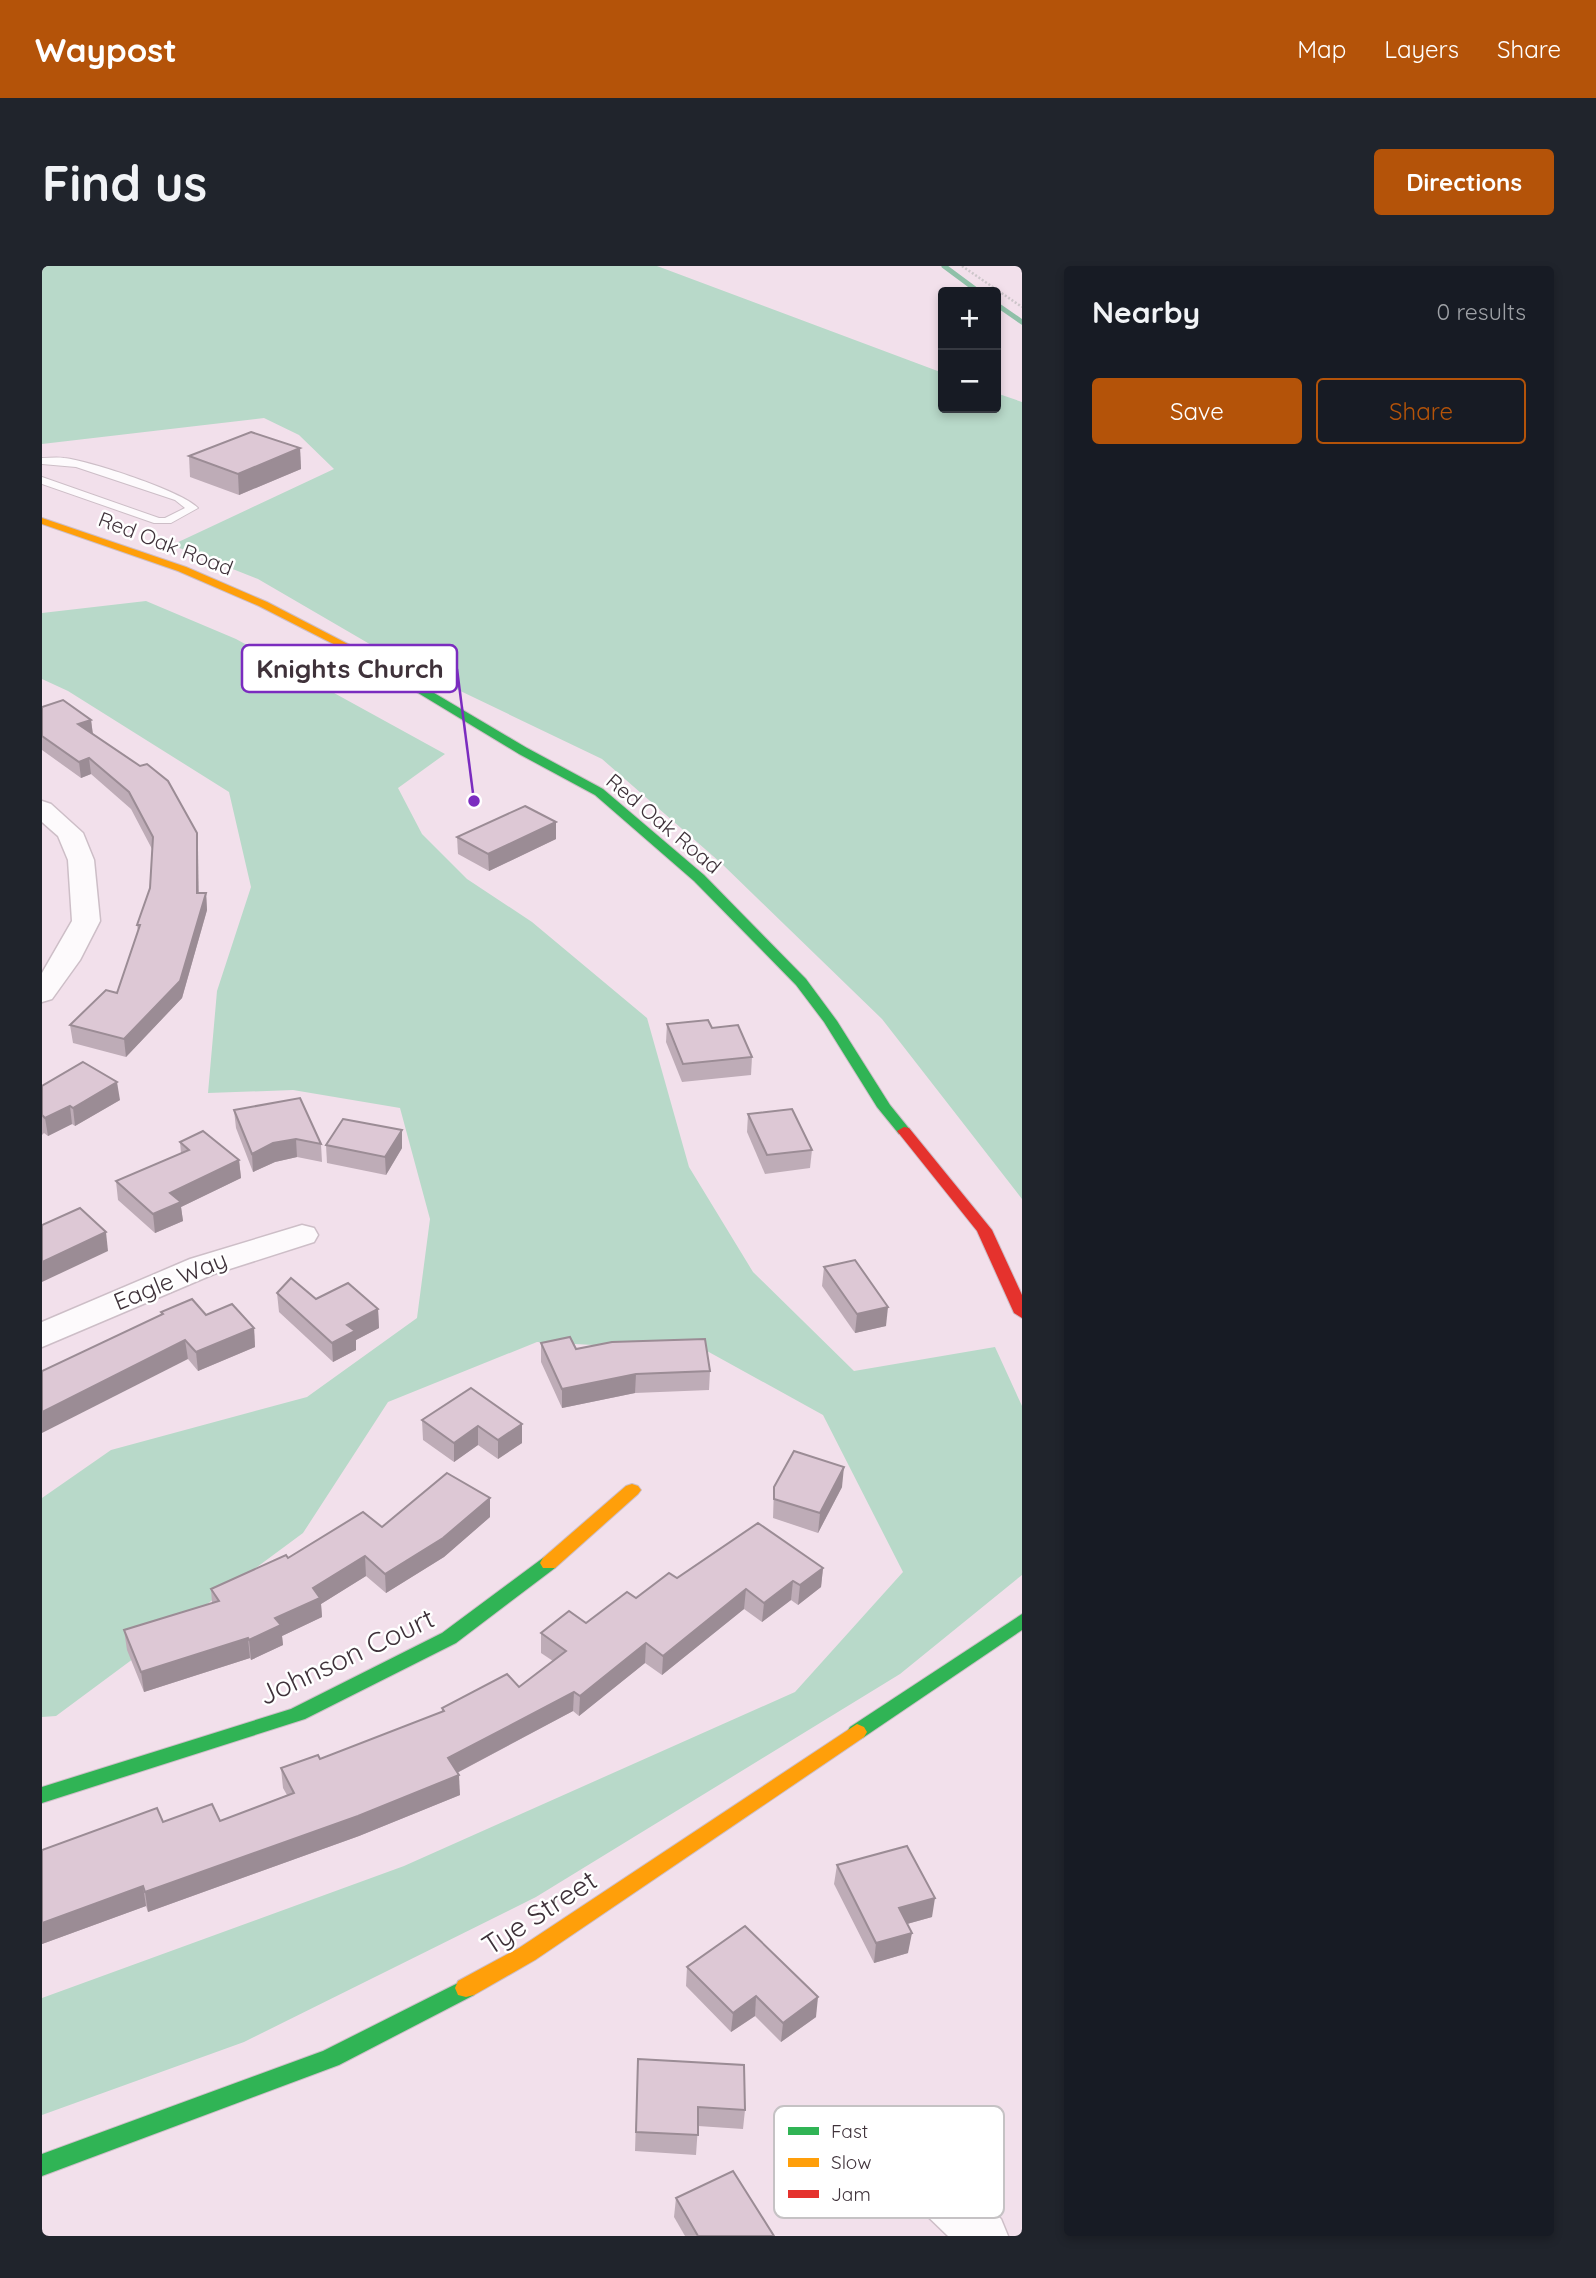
<!DOCTYPE html>
<html lang="en">
<head>
<meta charset="utf-8">
<style>
	:root { --surface:#171b24; --page:#20242c; --text:#f1f3f6; --muted:#9ea1a6; --line:#363941; --accent:#b45309 }
	body { margin:0; font-family:Quicksand,sans-serif; background:var(--page); color:var(--text) }
	.controls { position:absolute; right:21px; top:21px; display:grid; overflow:hidden; border-radius:7px; box-shadow:0 4px 10px #0003 }
	.controls button { width:63px; height:63px; display:grid; place-items:center; padding:0; border:0; border-bottom:2px solid var(--line); background:var(--surface); color:var(--text); font:35px sans-serif }
	.list { margin:0; padding:0; list-style:none }
	h2 { display:flex; justify-content:space-between; align-items:center; height:91px; margin:0; padding:0 28px; font-size:30px }
	h2 small { font-size:23px; font-weight:400; color:var(--muted) }
	.actions { display:flex; gap:14px; padding:21px 28px }
	.actions a { flex:1; padding:16px 0; border:2px solid var(--accent); border-radius:7px; text-align:center; font-size:24px; color:var(--accent) }
	.actions .main { background:var(--accent); color:#fff }
	.map { position:relative; flex:none; width:980px; height:1970px; overflow:hidden; border-radius:7px }
	header { display:flex; align-items:center; gap:42px; box-sizing:border-box; height:98px; padding:0 35px; background:var(--accent); color:#fff }
	header strong { font-size:33px }
	nav { display:flex; gap:38px; margin-inline-start:auto; font-size:24px }
	.intro { display:flex; align-items:center; justify-content:space-between; box-sizing:border-box; height:168px; padding:0 42px }
	h1 { margin:0; font-size:49px }
	.button { padding:18px 32px; border-radius:7px; background:var(--accent); color:#fff; font-size:24px; font-weight:700 }
	main { display:flex; gap:42px; padding:0 42px }
	aside { flex:1; background:var(--surface); border-radius:7px; box-shadow:0 4px 10px #0003 }
	.map>svg:first-child { display:block }
	.green { fill:#b8d9c9 }
	.lines { fill:none; stroke-linecap:round; stroke-linejoin:round }
	.stream { stroke:#8fc0a8; stroke-width:5 }
	.lane-casing { stroke:#cdbec7; stroke-width:2 }
	.street-casing { stroke:#cdbec7; stroke-width:3 }
	.fast-casing { stroke:#cdbec7; stroke-width:2 }
	.slow-casing { stroke:#cdbec7; stroke-width:2 }
	.jam-casing { stroke:#cdbec7; stroke-width:2 }
	.path { stroke:#cdc6ca; stroke-width:2.5; stroke-dasharray:2 2; stroke-linecap:butt }
	.lane { fill:#fdfafc; fill-rule:evenodd }
	.street { fill:#fdfafc; fill-rule:evenodd }
	.fast { fill:#30b455; fill-rule:evenodd }
	.slow { fill:#ff9f0a; fill-rule:evenodd }
	.jam { fill:#e5322d; fill-rule:evenodd }
	.wall { fill:#beacb7 }
	.shaded-wall { fill:#9b8c95 }
	.building { fill:#ddc8d5; stroke:#9b8c95; stroke-width:2 }
	.labels { text-anchor:middle; dominant-baseline:central; stroke-width:5; stroke-linejoin:round; paint-order:stroke }
	.far-street-label { font-size:21px; fill:#3f323a; stroke:#fff }
	.street-label { font-size:24px; fill:#3f323a; stroke:#fff }
	.near-street-label { font-size:28px; fill:#3f323a; stroke:#fff }
	.key { fill:#fff; stroke:#c5c2c4; stroke-width:2 }
	.key-label { font-size:19px; fill:#3f323a }
	.leader { fill:none; stroke:#7b2cbf; stroke-width:2.5 }
	.callout-dot { fill:#7b2cbf; stroke:#fff; stroke-width:2.5 }
	.callout { fill:#fff; stroke:#7b2cbf; stroke-width:2.5 }
	.callout-label { font-size:26px; text-anchor:middle; font-weight:bold; fill:#3f323a }
</style>
</head>
<body>
<header>
<strong>Waypost</strong>
<nav><a>Map</a><a>Layers</a><a>Share</a></nav>
</header>
<div class="intro"><h1>Find us</h1><a class="button">Directions</a></div>
<main>
<div class="map">
<svg width="980" height="1970" viewBox="0 0 980 1970">
	<rect width="100%" height="100%" fill="#f2e0eb"/>
	<g class="green">
		<path d="M 0,0 L 615,0 L 901,107 L 901,142 L 954,142 L 954,127 L 980,136 L 980,933 L 840,753 L 679,597 L 560,493 L 362,398 L 216,313 L 130,279 L 292,203 L 257,169 L 222,152 L 0,178 Z"/>
		<path d="M 104,335 L 194,373 L 403,488 L 356,522 L 380,568 L 425,613 L 490,656 L 605,752 L 647,901 L 711,1006 L 812,1105 L 953,1081 L 980,1140 L 980,1309 L 858,1408 L 494,1631 L 202,1776 L 0,1849 L 0,1732 L 362,1600 L 753,1426 L 861,1306 L 781,1149 L 665,1085 L 495,1076 L 346,1136 L 261,1267 L 14,1450 L 0,1451 L 0,1232 L 69,1184 L 265,1131 L 375,1052 L 388,953 L 358,842 L 251,824 L 166,827 L 175,725 L 209,621 L 187,526 L 26,425 L 0,413 L 0,347 Z"/>
	</g>
	<g class="lines">
		<g class="stream">
			<path d="M 902,0 L 937,26"/>
			<path d="M 954,38 L 980,56"/>
		</g>
		<g class="lane-casing">
			<path id="lane" d="M 0,192 C 7,192 15,191 22,192 C 48,195 140,225 156,242 L 129,257 L 112,257 L 0,218 L 0,211 L 117,252 L 123,252 L 143,242 L 133,234 L 34,201 L 0,198 Z"/>
		</g>
		<g class="street-casing">
			<g id="street">
				<path d="M 0,535 L 9,538 L 41,567 L 52,594 L 58,655 L 38,694 L 10,733 L 0,736 L 0,707 L 30,655 L 26,594 L 16,570 L 0,556 Z"/>
				<path d="M 260,959 L 272,962 L 276,969 L 272,976 L 172,1008 L 0,1081 L 0,1056 L 148,993 Z"/>
				<path d="M 864,1875 L 881,1881 L 959,1953 L 966,1970 L 906,1970 L 847,1913 L 840,1897 L 847,1881 Z"/>
			</g>
		</g>
		<g class="fast-casing">
			<g id="fast">
				<path d="M 315,386 L 323,386 L 485,482 L 561,523 L 662,609 L 764,713 L 795,755 L 848,839 L 869,865 L 867,868 L 857,868 L 835,841 L 782,756 L 754,719 L 652,615 L 553,529 L 477,488 L 315,390 Z"/>
				<path d="M 507,1290 L 513,1292 L 516,1297 L 513,1302 L 414,1377 L 263,1453 L 0,1537 L 0,1521 L 249,1443 L 400,1367 L 501,1292 Z"/>
				<path d="M 980,1348 L 980,1364 L 822,1471 L 815,1474 L 808,1471 L 805,1466 L 808,1461 Z"/>
				<path d="M 424,1713 L 432,1715 L 435,1722 L 432,1729 L 297,1799 L 0,1910 L 0,1888 L 281,1785 Z"/>
			</g>
		</g>
		<g class="slow-casing">
			<g id="slow">
				<path d="M 0,252 L 144,301 L 225,336 L 325,388 L 315,390 L 217,340 L 136,305 L 0,258 Z"/>
				<path d="M 590,1218 L 596,1220 L 599,1224 L 596,1228 L 513,1302 L 501,1302 L 498,1297 L 501,1292 L 584,1220 Z"/>
				<path d="M 815,1458 L 822,1461 L 825,1466 L 822,1471 L 493,1694 L 432,1729 L 424,1731 L 416,1729 L 413,1722 L 416,1715 L 477,1682 Z"/>
			</g>
		</g>
		<g class="jam-casing">
			<path id="jam" d="M 862,861 L 867,862 L 950,964 L 980,1029 L 980,1052 L 972,1047 L 935,965 L 855,865 Z"/>
		</g>
		<path class="path" d="M 920,0 L 980,41"/>
		<use href="#lane" class="lane"/>
		<use href="#street" class="street"/>
		<use href="#fast" class="fast"/>
		<use href="#slow" class="slow"/>
		<use href="#jam" class="jam"/>
	</g>
	<g class="wall">
		<path d="M 258,182 L 259,203 L 197,229 L 148,211 L 147,190 Z"/>
		<path d="M 0,441 L 49,454 L 51,468 L 156,584 L 156,627 L 164,627 L 165,644 L 140,732 L 84,791 L 31,777 L 28,759 L 75,727 L 96,665 L 95,659 L 108,622 L 110,583 L 89,543 L 49,508 L 39,512 L 0,484 Z"/>
		<path d="M 415,571 L 514,573 L 447,605 L 416,588 Z"/>
		<path d="M 625,758 L 670,762 L 710,791 L 709,809 L 640,816 L 624,776 Z"/>
		<path d="M 0,820 L 78,834 L 33,860 L 30,858 L 6,870 L 2,867 L 0,869 Z"/>
		<path d="M 192,844 L 279,878 L 280,896 L 255,891 L 233,896 L 211,906 L 194,862 Z"/>
		<path d="M 706,848 L 770,884 L 768,902 L 723,908 L 705,866 Z"/>
		<path d="M 138,876 L 197,894 L 199,912 L 139,941 L 141,955 L 113,967 L 76,934 L 74,915 L 139,887 Z"/>
		<path d="M 284,879 L 360,882 L 344,909 L 285,897 Z"/>
		<path d="M 782,1001 L 844,1060 L 813,1067 L 780,1020 Z"/>
		<path d="M 235,1027 L 336,1043 L 337,1062 L 314,1074 L 314,1084 L 291,1096 L 237,1046 Z"/>
		<path d="M 119,1046 L 164,1049 L 212,1062 L 213,1081 L 156,1105 L 146,1093 L 119,1049 Z"/>
		<path d="M 499,1077 L 668,1105 L 667,1124 L 593,1127 L 520,1142 L 499,1096 Z"/>
		<path d="M 429,1122 L 480,1177 L 456,1193 L 436,1179 L 412,1196 L 381,1174 L 380,1154 Z"/>
		<path d="M 732,1221 L 800,1221 L 776,1267 L 731,1252 Z"/>
		<path d="M 448,1251 L 402,1291 L 344,1327 L 324,1310 L 279,1338 L 280,1351 L 240,1370 L 241,1379 L 209,1394 L 208,1392 L 102,1426 L 85,1384 L 82,1364 L 170,1337 L 169,1323 L 246,1292 L 340,1261 Z"/>
		<path d="M 781,1302 L 779,1321 L 756,1339 L 749,1334 L 720,1356 L 702,1343 L 620,1409 L 603,1397 L 537,1450 L 531,1445 L 415,1507 L 418,1529 L 317,1570 L 106,1646 L 104,1640 L 0,1678 L 0,1584 L 121,1556 L 178,1555 L 245,1529 L 241,1522 L 239,1502 L 278,1493 L 400,1446 L 400,1442 L 477,1421 L 511,1395 L 499,1387 L 499,1367 L 544,1357 L 635,1312 Z"/>
		<path d="M 795,1599 L 890,1651 L 865,1658 L 866,1687 L 832,1697 L 792,1618 Z"/>
		<path d="M 645,1701 L 774,1751 L 739,1776 L 713,1750 L 689,1766 L 644,1720 Z"/>
		<path d="M 596,1793 L 703,1844 L 701,1863 L 656,1860 L 654,1889 L 593,1885 Z"/>
		<path d="M 634,1932 L 732,1970 L 643,1970 L 632,1951 Z"/>
	</g>
	<g class="shaded-wall">
		<path d="M 258,182 L 259,203 L 197,229 L 196,208 Z"/>
		<path d="M 49,454 L 51,470 L 36,458 Z"/>
		<path d="M 47,492 L 49,508 L 39,512 L 37,496 Z"/>
		<path d="M 514,556 L 514,573 L 447,605 L 446,588 Z"/>
		<path d="M 155,567 L 156,584 L 157,644 L 155,627 Z"/>
		<path d="M 164,627 L 165,644 L 140,732 L 84,791 L 82,773 Z"/>
		<path d="M 75,816 L 78,834 L 33,860 L 31,842 Z"/>
		<path d="M 28,840 L 30,858 L 6,870 L 3,852 Z"/>
		<path d="M 360,864 L 360,882 L 344,909 L 343,891 Z"/>
		<path d="M 254,873 L 255,891 L 233,896 L 211,906 L 210,888 L 231,877 Z"/>
		<path d="M 197,894 L 199,912 L 139,941 L 141,955 L 113,967 L 111,948 L 128,927 Z"/>
		<path d="M 64,966 L 66,985 L 0,1016 L 0,996 Z"/>
		<path d="M 846,1041 L 844,1060 L 813,1067 L 815,1048 Z"/>
		<path d="M 336,1043 L 337,1062 L 314,1074 L 314,1084 L 291,1096 L 290,1077 L 305,1059 Z"/>
		<path d="M 212,1062 L 213,1081 L 156,1105 L 154,1086 Z"/>
		<path d="M 143,1074 L 146,1093 L 0,1167 L 0,1146 Z"/>
		<path d="M 594,1108 L 593,1127 L 520,1142 L 520,1123 Z"/>
		<path d="M 480,1158 L 480,1177 L 456,1193 L 456,1174 Z"/>
		<path d="M 436,1160 L 436,1179 L 412,1196 L 412,1177 Z"/>
		<path d="M 802,1201 L 800,1221 L 776,1267 L 778,1247 Z"/>
		<path d="M 448,1232 L 448,1251 L 402,1291 L 344,1327 L 343,1308 Z"/>
		<path d="M 323,1290 L 324,1310 L 279,1338 L 280,1351 L 240,1370 L 241,1379 L 209,1394 L 207,1374 L 271,1322 Z"/>
		<path d="M 781,1302 L 779,1321 L 756,1339 L 758,1319 Z"/>
		<path d="M 751,1315 L 749,1334 L 720,1356 L 722,1337 Z"/>
		<path d="M 704,1323 L 702,1343 L 620,1409 L 621,1390 Z"/>
		<path d="M 206,1372 L 208,1392 L 102,1426 L 99,1406 Z"/>
		<path d="M 604,1377 L 603,1397 L 537,1450 L 538,1430 Z"/>
		<path d="M 532,1426 L 531,1445 L 407,1511 L 406,1492 Z"/>
		<path d="M 417,1509 L 418,1529 L 317,1570 L 106,1646 L 103,1626 Z"/>
		<path d="M 101,1620 L 104,1640 L 0,1678 L 0,1657 Z"/>
		<path d="M 893,1632 L 890,1651 L 854,1661 L 857,1642 Z"/>
		<path d="M 870,1667 L 866,1687 L 832,1697 L 834,1677 Z"/>
		<path d="M 714,1730 L 713,1750 L 689,1766 L 691,1747 Z"/>
		<path d="M 776,1731 L 774,1751 L 739,1776 L 741,1757 Z"/>
	</g>
	<g class="building">
		<path d="M 209,166 L 258,182 L 196,208 L 147,190 Z"/>
		<path d="M 21,434 L 49,454 L 36,458 L 98,500 L 105,498 L 126,515 L 155,567 L 155,627 L 164,627 L 138,715 L 82,773 L 28,759 L 64,724 L 75,727 L 98,659 L 95,659 L 108,622 L 111,571 L 87,526 L 47,492 L 37,496 L 0,470 L 0,441 Z"/>
		<path d="M 483,540 L 514,556 L 446,588 L 415,571 Z"/>
		<path d="M 666,754 L 670,762 L 696,759 L 710,791 L 641,798 L 625,758 Z"/>
		<path d="M 41,796 L 75,816 L 31,842 L 28,840 L 3,852 L 0,849 L 0,820 Z"/>
		<path d="M 258,832 L 279,878 L 254,873 L 231,877 L 210,888 L 192,844 Z"/>
		<path d="M 750,843 L 770,884 L 725,889 L 706,848 Z"/>
		<path d="M 301,853 L 360,864 L 343,891 L 284,879 Z"/>
		<path d="M 161,865 L 197,894 L 128,927 L 139,936 L 111,948 L 74,915 L 147,884 L 138,876 Z"/>
		<path d="M 38,942 L 64,966 L 0,996 L 0,959 Z"/>
		<path d="M 813,994 L 846,1041 L 815,1048 L 782,1001 Z"/>
		<path d="M 249,1012 L 274,1033 L 306,1017 L 336,1043 L 305,1059 L 313,1065 L 290,1077 L 235,1027 Z"/>
		<path d="M 150,1033 L 164,1049 L 190,1038 L 212,1062 L 154,1086 L 143,1074 L 0,1146 L 0,1105 L 121,1048 L 119,1046 Z"/>
		<path d="M 528,1071 L 534,1083 L 570,1076 L 663,1073 L 668,1105 L 594,1108 L 520,1123 L 499,1077 Z"/>
		<path d="M 429,1122 L 480,1158 L 456,1174 L 436,1160 L 412,1177 L 380,1154 Z"/>
		<path d="M 752,1185 L 802,1201 L 778,1247 L 732,1233 L 732,1221 Z"/>
		<path d="M 405,1207 L 448,1232 L 401,1272 L 343,1308 L 323,1290 L 271,1322 L 278,1332 L 233,1352 L 239,1359 L 207,1374 L 206,1372 L 99,1406 L 82,1364 L 177,1335 L 169,1323 L 244,1289 L 246,1292 L 321,1246 L 340,1261 Z"/>
		<path d="M 716,1257 L 781,1302 L 758,1319 L 751,1315 L 722,1337 L 704,1323 L 621,1390 L 604,1377 L 538,1430 L 532,1426 L 406,1492 L 417,1509 L 316,1550 L 103,1626 L 101,1620 L 0,1657 L 0,1584 L 115,1542 L 121,1556 L 170,1538 L 178,1555 L 252,1527 L 239,1502 L 276,1489 L 278,1493 L 402,1445 L 400,1442 L 465,1408 L 477,1421 L 524,1385 L 499,1367 L 527,1345 L 544,1357 L 585,1326 L 594,1332 L 627,1307 L 635,1312 Z"/>
		<path d="M 865,1580 L 893,1632 L 857,1642 L 870,1667 L 834,1677 L 795,1599 Z"/>
		<path d="M 703,1660 L 776,1731 L 741,1757 L 714,1730 L 691,1747 L 645,1701 Z"/>
		<path d="M 596,1793 L 702,1799 L 703,1844 L 656,1841 L 656,1869 L 594,1866 Z"/>
		<path d="M 691,1905 L 732,1970 L 656,1970 L 634,1932 Z"/>
	</g>
	<g class="labels">
		<g class="far-street-label">
			<text transform="translate(124 277) rotate(21)">Red Oak Road</text>
			<text transform="translate(622 557) rotate(40)">Red Oak Road</text>
		</g>
		<g class="street-label">
			<text transform="translate(128 1014) rotate(-22)">Eagle Way</text>
		</g>
		<g class="near-street-label">
			<text transform="translate(304 1390) rotate(-25)">Johnson Court</text>
			<text transform="translate(497 1646) rotate(-33)">Tye Street</text>
		</g>
	</g>
	<rect x="732" y="1840" width="230" height="112" rx="10" class="key"/>
	<rect x="746" y="1861" width="31" height="8" fill="#30b455"/>
	<rect x="746" y="1892" width="31" height="9" fill="#ff9f0a"/>
	<rect x="746" y="1924" width="31" height="8" fill="#e5322d"/>
	<g class="key-label">
		<text x="789" y="1872">Fast</text>
		<text x="789" y="1903">Slow</text>
		<text x="789" y="1935">Jam</text>
	</g>
	<path class="leader" d="M432 535L415 403"/>
	<circle class="callout-dot" cx="432" cy="535" r="7"/>
	<rect class="callout" x="200" y="379" width="215" height="47" rx="7"/>
	<g class="callout-label">
		<text x="308" y="412">Knights Church</text>
	</g>
</svg>
<div class="controls">
<button>+</button>
<button>−</button>
</div>
</div>
<aside>
<h2>Nearby<small>0 results</small></h2>
<ul class="list">
</ul>
<div class="actions"><a class="main">Save</a><a>Share</a></div>
</aside>
</main>
</body>
</html>
